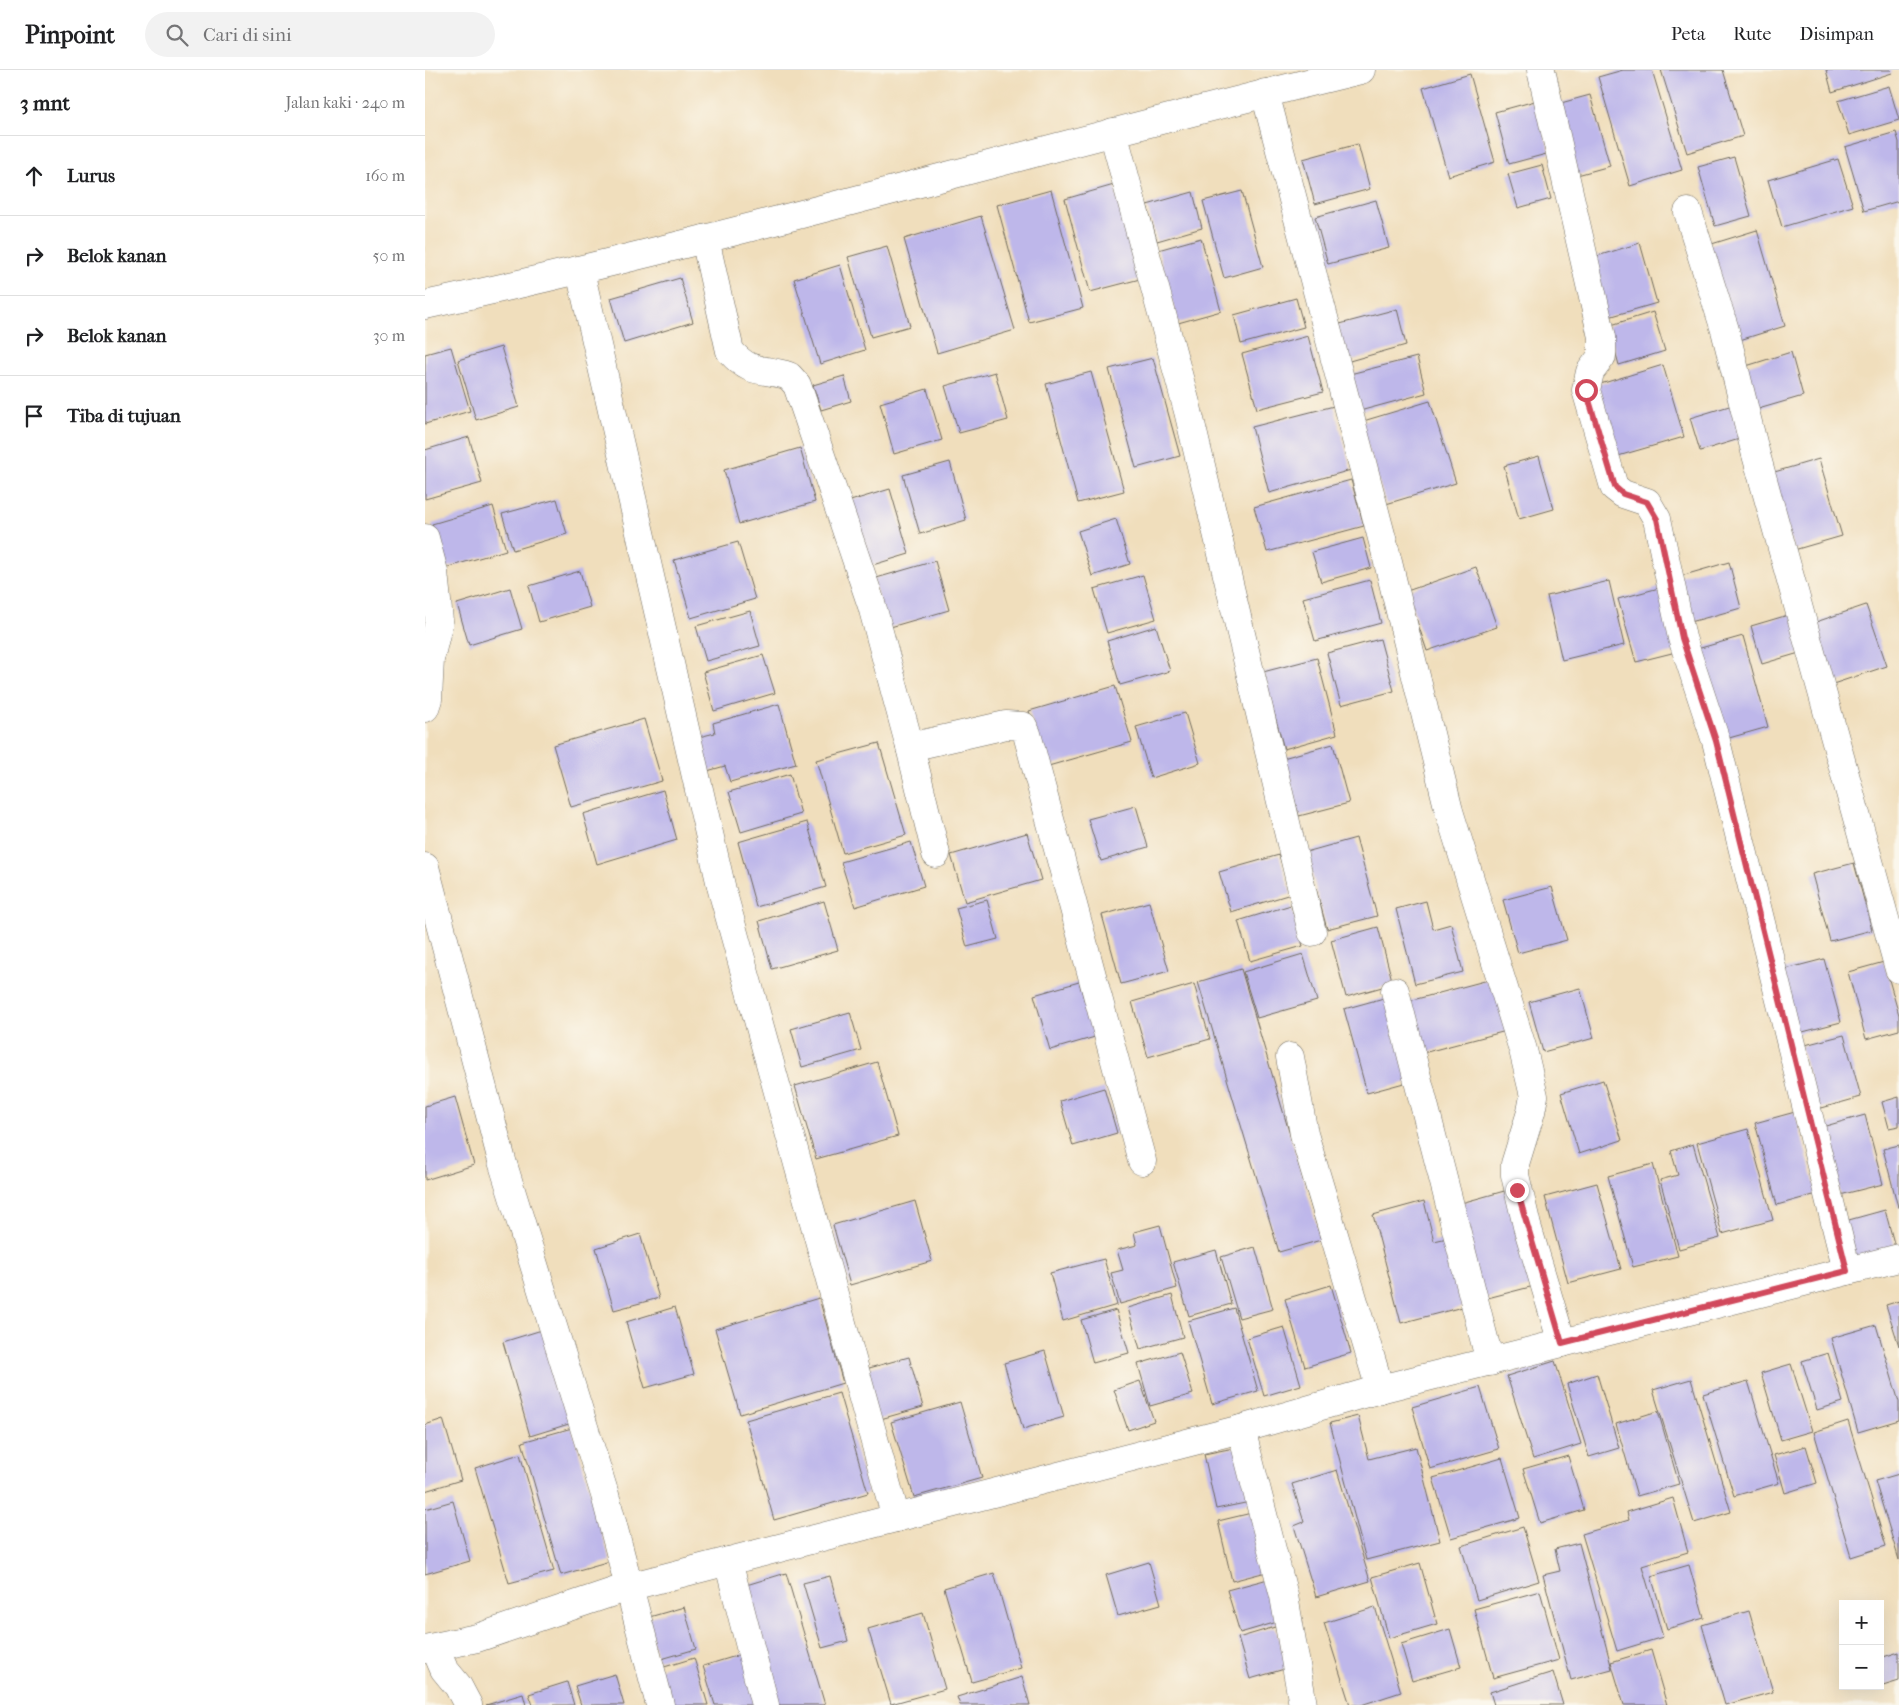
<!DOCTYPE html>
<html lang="id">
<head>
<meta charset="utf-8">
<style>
	:root { --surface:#fff; --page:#f2f2f2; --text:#202124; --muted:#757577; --line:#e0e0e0 }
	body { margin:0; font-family:"IM FELL French Canon",serif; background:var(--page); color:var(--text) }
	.controls { position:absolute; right:15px; bottom:15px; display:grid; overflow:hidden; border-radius:0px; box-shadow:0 5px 20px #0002 }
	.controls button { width:45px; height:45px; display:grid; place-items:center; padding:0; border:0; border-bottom:1px solid var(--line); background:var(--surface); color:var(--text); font:25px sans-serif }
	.stop { position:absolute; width:15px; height:15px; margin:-11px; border:4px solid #d1495b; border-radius:50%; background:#fff }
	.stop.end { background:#d1495b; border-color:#fff; box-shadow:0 1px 5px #0008 }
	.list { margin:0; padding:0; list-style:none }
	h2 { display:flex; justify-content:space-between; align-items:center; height:65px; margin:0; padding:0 20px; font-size:21px }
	h2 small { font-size:16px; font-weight:400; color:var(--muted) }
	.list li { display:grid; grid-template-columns:32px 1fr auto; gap:15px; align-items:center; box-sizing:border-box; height:80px; padding:0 20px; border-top:1px solid var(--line) }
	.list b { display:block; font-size:19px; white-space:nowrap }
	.list em { font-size:16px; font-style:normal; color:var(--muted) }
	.icon { flex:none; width:28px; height:28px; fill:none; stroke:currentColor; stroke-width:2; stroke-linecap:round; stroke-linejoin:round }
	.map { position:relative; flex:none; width:1474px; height:1635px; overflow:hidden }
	header { display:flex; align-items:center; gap:30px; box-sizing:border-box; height:70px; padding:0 25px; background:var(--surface); border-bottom:1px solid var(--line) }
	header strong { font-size:24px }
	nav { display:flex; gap:28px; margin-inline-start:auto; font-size:18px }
	.search { width:350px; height:45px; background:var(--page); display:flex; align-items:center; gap:12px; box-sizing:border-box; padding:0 18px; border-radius:28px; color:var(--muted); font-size:19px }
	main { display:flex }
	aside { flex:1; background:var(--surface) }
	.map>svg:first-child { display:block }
	.building { fill:#beb7ea }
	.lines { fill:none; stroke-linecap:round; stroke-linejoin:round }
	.minor-casing { stroke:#706a5e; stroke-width:29 }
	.minor { stroke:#fff; stroke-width:28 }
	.route { stroke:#d1495b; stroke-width:6 }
</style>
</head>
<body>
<header>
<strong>Pinpoint</strong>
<div class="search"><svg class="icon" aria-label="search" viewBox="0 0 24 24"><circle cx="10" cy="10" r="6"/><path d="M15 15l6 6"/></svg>Cari di sini</div>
<nav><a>Peta</a><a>Rute</a><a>Disimpan</a></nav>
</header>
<main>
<aside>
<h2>3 mnt<small>Jalan kaki · 240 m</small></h2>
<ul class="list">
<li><svg class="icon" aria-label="ahead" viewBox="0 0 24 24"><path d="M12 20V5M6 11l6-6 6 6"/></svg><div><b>Lurus</b></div><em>160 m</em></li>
<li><svg class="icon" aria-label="right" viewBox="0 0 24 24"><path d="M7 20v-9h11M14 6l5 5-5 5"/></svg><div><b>Belok kanan</b></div><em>50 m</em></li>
<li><svg class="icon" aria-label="right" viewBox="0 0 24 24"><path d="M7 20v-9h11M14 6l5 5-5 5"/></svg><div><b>Belok kanan</b></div><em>30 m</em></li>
<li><svg class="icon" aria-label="arrive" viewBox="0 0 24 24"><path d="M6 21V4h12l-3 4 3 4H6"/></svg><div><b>Tiba di tujuan</b></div></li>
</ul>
</aside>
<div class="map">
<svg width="1474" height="1635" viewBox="0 0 1474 1635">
	<rect width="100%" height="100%" fill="#fbf7ec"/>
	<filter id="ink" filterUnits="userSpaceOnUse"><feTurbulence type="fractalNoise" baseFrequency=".02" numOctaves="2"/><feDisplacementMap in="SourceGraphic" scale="10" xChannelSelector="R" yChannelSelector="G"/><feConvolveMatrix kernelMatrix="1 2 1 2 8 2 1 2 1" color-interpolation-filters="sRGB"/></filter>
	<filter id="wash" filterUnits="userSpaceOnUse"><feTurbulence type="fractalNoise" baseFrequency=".0096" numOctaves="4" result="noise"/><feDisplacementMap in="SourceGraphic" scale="20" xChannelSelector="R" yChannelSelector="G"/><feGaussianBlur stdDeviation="1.12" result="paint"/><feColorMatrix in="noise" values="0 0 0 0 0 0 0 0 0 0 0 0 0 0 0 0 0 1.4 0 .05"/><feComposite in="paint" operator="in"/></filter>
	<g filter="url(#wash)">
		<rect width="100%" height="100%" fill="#f0debc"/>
		<g id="blocks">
			<g class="building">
				<path d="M 1198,0 L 1227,0 L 1257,100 L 1205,116 L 1173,7 Z"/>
				<path d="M 1236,0 L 1298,0 L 1318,66 L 1262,83 Z"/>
				<path d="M 1401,0 L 1466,0 L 1467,3 L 1407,22 Z"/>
				<path d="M 1045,4 L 1070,92 L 1023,106 L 998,18 Z"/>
				<path d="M 1464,16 L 1474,50 L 1424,65 L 1413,31 Z"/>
				<path d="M 1165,25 L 1185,96 L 1145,107 L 1125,36 Z"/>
				<path d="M 1110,31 L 1125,83 L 1084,94 L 1070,42 Z"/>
				<path d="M 1471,62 L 1474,72 L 1474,131 L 1439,141 L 1420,77 Z"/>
				<path d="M 933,74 L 945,119 L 890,134 L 878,89 Z"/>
				<path d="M 1309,87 L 1326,146 L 1290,156 L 1273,97 Z"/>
				<path d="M 1413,89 L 1428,136 L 1357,157 L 1343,110 Z"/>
				<path d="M 1117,95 L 1126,129 L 1093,138 L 1083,104 Z"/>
				<path d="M 689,115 L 715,209 L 665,222 L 640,129 Z"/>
				<path d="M 626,120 L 658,238 L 604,252 L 572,135 Z"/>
				<path d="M 817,121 L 838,197 L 799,208 L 778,131 Z"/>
				<path d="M 768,122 L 777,158 L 732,171 L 722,135 Z"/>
				<path d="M 951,130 L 964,178 L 903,194 L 890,147 Z"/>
				<path d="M 556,146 L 590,260 L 512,283 L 479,169 Z"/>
				<path d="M 1332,160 L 1360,256 L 1305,273 L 1277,177 Z"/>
				<path d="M 776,168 L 796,241 L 753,253 L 733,180 Z"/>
				<path d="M 1215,173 L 1232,233 L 1177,249 L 1159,190 Z"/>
				<path d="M 462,176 L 485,256 L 446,267 L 423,187 Z"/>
				<path d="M 415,195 L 440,280 L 395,294 L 369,209 Z"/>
				<path d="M 255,208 L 268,252 L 199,273 L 186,228 Z"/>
				<path d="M 871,228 L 879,257 L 816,274 L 809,245 Z"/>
				<path d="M 972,239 L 981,275 L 921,292 L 911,255 Z"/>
				<path d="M 1228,242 L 1240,281 L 1194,295 L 1183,256 Z"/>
				<path d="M 883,266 L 898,322 L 832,339 L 817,284 Z"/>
				<path d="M 26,277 L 45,341 L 0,354 L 0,284 Z"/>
				<path d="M 76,277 L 94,337 L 51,350 L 33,290 Z"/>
				<path d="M 1366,282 L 1378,326 L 1330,340 L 1318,297 Z"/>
				<path d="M 992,287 L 1001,323 L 931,342 L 921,305 Z"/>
				<path d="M 728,288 L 755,386 L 711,398 L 684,299 Z"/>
				<path d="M 1238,295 L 1259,367 L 1193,386 L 1172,315 Z"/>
				<path d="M 570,302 L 583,350 L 534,363 L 520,316 Z"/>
				<path d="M 666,302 L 699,421 L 653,433 L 621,314 Z"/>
				<path d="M 419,306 L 426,331 L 396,340 L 388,315 Z"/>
				<path d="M 502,319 L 517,370 L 469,384 L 455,333 Z"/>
				<path d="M 1005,331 L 1031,413 L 961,434 L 935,352 Z"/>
				<path d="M 1311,334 L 1321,367 L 1275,381 L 1265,348 Z"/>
				<path d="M 909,336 L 926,400 L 844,423 L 827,357 Z"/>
				<path d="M 44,367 L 57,413 L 0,429 L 0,380 Z"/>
				<path d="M 375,378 L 390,432 L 314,454 L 299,400 Z"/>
				<path d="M 1114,386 L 1129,439 L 1094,449 L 1079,396 Z"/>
				<path d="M 1394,389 L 1417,466 L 1369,480 L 1346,403 Z"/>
				<path d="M 525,392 L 541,450 L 495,464 L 478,405 Z"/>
				<path d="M 926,410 L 939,456 L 842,482 L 829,437 Z"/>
				<path d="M 465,419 L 484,484 L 441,497 L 422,432 Z"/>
				<path d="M 132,429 L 142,464 L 88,480 L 77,444 Z"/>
				<path d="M 68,436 L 81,480 L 20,498 L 7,454 Z"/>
				<path d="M 691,449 L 705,494 L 667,506 L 653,461 Z"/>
				<path d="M 938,468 L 946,498 L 896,512 L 887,482 Z"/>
				<path d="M 313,472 L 330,529 L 266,548 L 249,490 Z"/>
				<path d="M 510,491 L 524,540 L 462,558 L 448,509 Z"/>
				<path d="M 1304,492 L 1316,538 L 1262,553 L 1249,508 Z"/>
				<path d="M 1051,497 L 1072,557 L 1002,581 L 982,521 Z"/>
				<path d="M 155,501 L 165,537 L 114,552 L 104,516 Z"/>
				<path d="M 718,505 L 731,549 L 682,563 L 669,519 Z"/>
				<path d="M 945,510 L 956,553 L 890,571 L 878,528 Z"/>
				<path d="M 1184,511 L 1199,575 L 1137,590 L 1122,526 Z"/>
				<path d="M 85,518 L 97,559 L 44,575 L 32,534 Z"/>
				<path d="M 1234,518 L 1251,582 L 1211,592 L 1193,529 Z"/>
				<path d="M 1441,535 L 1462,596 L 1408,614 L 1388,553 Z"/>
				<path d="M 325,541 L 335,576 L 281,591 L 271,556 Z"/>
				<path d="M 1370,543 L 1381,581 L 1337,594 L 1326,556 Z"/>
				<path d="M 731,556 L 745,601 L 695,615 L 682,571 Z"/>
				<path d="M 1318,566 L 1343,657 L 1297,670 L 1272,579 Z"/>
				<path d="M 955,569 L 969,621 L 916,635 L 902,583 Z"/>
				<path d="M 338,585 L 350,623 L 289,641 L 278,602 Z"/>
				<path d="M 892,588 L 912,664 L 859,679 L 838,602 Z"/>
				<path d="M 690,616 L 707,672 L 620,697 L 604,641 Z"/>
				<path d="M 354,634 L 371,694 L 305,712 L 300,696 L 275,703 L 266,669 L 290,663 L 288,653 Z"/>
				<path d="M 760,643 L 775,693 L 726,708 L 711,657 Z"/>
				<path d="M 219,649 L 237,711 L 146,737 L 128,675 Z"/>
				<path d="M 454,673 L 481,765 L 418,783 L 391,690 Z"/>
				<path d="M 908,674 L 924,733 L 874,746 L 858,688 Z"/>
				<path d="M 365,704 L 376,744 L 316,762 L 304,722 Z"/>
				<path d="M 238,720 L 252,770 L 172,794 L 158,744 Z"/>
				<path d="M 711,736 L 723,777 L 676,791 L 663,749 Z"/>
				<path d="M 382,752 L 401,817 L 331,837 L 313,772 Z"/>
				<path d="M 602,763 L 616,810 L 540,832 L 526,785 Z"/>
				<path d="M 931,768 L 952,846 L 902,859 L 881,782 Z"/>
				<path d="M 486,772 L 499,816 L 430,837 L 416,792 Z"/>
				<path d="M 854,785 L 866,824 L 806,842 L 794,802 Z"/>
				<path d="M 1429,793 L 1447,860 L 1405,871 L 1387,804 Z"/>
				<path d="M 1127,817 L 1142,870 L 1093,883 L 1078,830 Z"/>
				<path d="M 562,830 L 573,869 L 542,877 L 531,838 Z"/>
				<path d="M 399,831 L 413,880 L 347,899 L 334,851 Z"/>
				<path d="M 1001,831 L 1008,859 L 1026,854 L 1038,902 L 990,914 L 971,839 Z"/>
				<path d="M 724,832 L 744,901 L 696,914 L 677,845 Z"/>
				<path d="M 866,835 L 878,876 L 825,891 L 813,851 Z"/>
				<path d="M 953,857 L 968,914 L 921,927 L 906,870 Z"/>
				<path d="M 878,884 L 892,931 L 832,948 L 818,902 Z"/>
				<path d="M 1399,889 L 1416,952 L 1370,964 L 1353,901 Z"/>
				<path d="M 1459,892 L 1474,945 L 1474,960 L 1441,969 L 1423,902 Z"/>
				<path d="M 816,899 L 896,1170 L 854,1182 L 773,912 Z"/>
				<path d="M 1071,908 L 1085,960 L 998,983 L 984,931 Z"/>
				<path d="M 654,912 L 670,967 L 625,980 L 609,925 Z"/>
				<path d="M 769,914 L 785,969 L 723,987 L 707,932 Z"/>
				<path d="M 1155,918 L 1169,968 L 1118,982 L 1104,932 Z"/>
				<path d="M 966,926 L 990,1010 L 942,1023 L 919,939 Z"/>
				<path d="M 425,942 L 436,980 L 377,997 L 366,959 Z"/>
				<path d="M 1419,965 L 1436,1027 L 1393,1039 L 1376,976 Z"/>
				<path d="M 452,992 L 473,1066 L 391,1089 L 370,1016 Z"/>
				<path d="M 1178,1010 L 1197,1070 L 1154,1084 L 1136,1023 Z"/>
				<path d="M 679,1018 L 692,1063 L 648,1076 L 635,1031 Z"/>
				<path d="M 30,1027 L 49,1095 L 0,1110 L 0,1036 Z"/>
				<path d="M 1474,1027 L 1474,1056 L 1464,1058 L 1457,1032 Z"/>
				<path d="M 1370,1042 L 1392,1124 L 1352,1135 L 1330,1053 Z"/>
				<path d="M 1440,1045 L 1458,1114 L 1415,1125 L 1397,1057 Z"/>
				<path d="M 1323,1059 L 1348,1150 L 1297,1164 L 1272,1073 Z"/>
				<path d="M 1268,1074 L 1295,1168 L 1254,1179 L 1235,1110 L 1253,1105 L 1246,1081 Z"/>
				<path d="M 1474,1075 L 1474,1137 L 1473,1137 L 1458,1079 Z"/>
				<path d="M 1228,1094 L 1253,1186 L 1208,1197 L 1183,1106 Z"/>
				<path d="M 1172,1113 L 1196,1199 L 1143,1213 L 1120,1127 Z"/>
				<path d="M 1083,1120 L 1109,1216 L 1055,1230 L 1029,1135 Z"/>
				<path d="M 490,1131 L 507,1191 L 425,1215 L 408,1155 Z"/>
				<path d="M 999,1131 L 1009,1171 L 1027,1167 L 1045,1235 L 976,1253 L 948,1145 Z"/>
				<path d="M 1460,1140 L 1470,1177 L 1423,1190 L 1413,1153 Z"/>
				<path d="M 735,1155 L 752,1218 L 695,1234 L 686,1203 L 698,1200 L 692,1180 L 712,1175 L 709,1162 Z"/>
				<path d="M 215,1164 L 234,1228 L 189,1240 L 171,1178 Z"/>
				<path d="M 830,1177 L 848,1239 L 814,1248 L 796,1187 Z"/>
				<path d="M 791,1180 L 806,1234 L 764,1246 L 748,1192 Z"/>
				<path d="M 679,1189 L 692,1235 L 638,1251 L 625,1203 Z"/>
				<path d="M 906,1215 L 926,1283 L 880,1297 L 860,1229 Z"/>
				<path d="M 747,1225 L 758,1267 L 715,1279 L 703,1238 Z"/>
				<path d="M 394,1228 L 418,1313 L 315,1344 L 290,1259 Z"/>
				<path d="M 1474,1231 L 1474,1276 L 1461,1235 Z"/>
				<path d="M 250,1237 L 269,1304 L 220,1318 L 201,1252 Z"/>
				<path d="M 809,1238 L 833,1321 L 787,1334 L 763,1251 Z"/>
				<path d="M 691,1240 L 704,1283 L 668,1293 L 656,1250 Z"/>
				<path d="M 1451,1255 L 1474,1332 L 1474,1350 L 1433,1362 L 1406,1268 Z"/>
				<path d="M 859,1257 L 876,1315 L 839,1326 L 822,1268 Z"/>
				<path d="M 120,1259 L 147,1353 L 105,1366 L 78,1272 Z"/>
				<path d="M 620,1281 L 639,1347 L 598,1359 L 579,1293 Z"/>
				<path d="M 755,1282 L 768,1324 L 725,1336 L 713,1294 Z"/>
				<path d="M 1403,1283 L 1418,1332 L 1392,1340 L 1377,1291 Z"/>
				<path d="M 484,1287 L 498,1337 L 452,1350 L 437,1300 Z"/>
				<path d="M 1130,1291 L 1156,1374 L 1108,1389 L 1082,1306 Z"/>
				<path d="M 1366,1294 L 1387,1361 L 1356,1370 L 1336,1303 Z"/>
				<path d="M 1172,1304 L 1194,1378 L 1164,1387 L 1142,1314 Z"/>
				<path d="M 1266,1309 L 1306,1442 L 1269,1453 L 1228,1320 Z"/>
				<path d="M 715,1311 L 729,1351 L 703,1360 L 689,1320 Z"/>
				<path d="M 1323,1311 L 1354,1413 L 1309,1426 L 1278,1324 Z"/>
				<path d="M 1055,1317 L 1074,1379 L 1005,1399 L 987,1337 Z"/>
				<path d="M 414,1323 L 443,1423 L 349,1450 L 321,1350 Z"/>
				<path d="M 535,1332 L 557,1408 L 489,1427 L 466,1352 Z"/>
				<path d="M 1233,1341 L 1254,1414 L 1212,1426 L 1191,1354 Z"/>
				<path d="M 933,1346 L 944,1389 L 991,1377 L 1015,1471 L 941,1490 L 905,1353 Z"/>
				<path d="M 18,1349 L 36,1410 L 0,1421 L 0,1355 Z"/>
				<path d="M 1423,1351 L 1461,1476 L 1426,1487 L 1389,1362 Z"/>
				<path d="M 147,1358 L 185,1491 L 136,1505 L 97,1372 Z"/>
				<path d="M 819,1376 L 830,1431 L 791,1439 L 779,1384 Z"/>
				<path d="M 1381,1376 L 1392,1413 L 1360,1423 L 1349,1385 Z"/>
				<path d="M 95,1384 L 129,1501 L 84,1513 L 50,1398 Z"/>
				<path d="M 1143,1386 L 1159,1440 L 1115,1453 L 1098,1399 Z"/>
				<path d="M 1077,1388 L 1095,1448 L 1026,1468 L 1008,1408 Z"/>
				<path d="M 912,1400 L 945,1511 L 891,1527 L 869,1456 L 879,1452 L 867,1414 Z"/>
				<path d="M 1474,1404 L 1474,1490 L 1450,1411 Z"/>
				<path d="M 1248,1428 L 1263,1482 L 1217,1496 L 1238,1567 L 1192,1581 L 1157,1464 L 1204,1450 L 1202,1442 Z"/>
				<path d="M 28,1431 L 45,1491 L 0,1504 L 0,1439 Z"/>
				<path d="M 835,1441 L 849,1500 L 807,1511 L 793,1451 Z"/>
				<path d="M 1098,1457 L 1114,1511 L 1052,1530 L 1036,1476 Z"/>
				<path d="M 1154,1473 L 1187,1599 L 1146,1610 L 1118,1505 L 1135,1501 L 1130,1479 Z"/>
				<path d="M 724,1492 L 736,1534 L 693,1546 L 681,1505 Z"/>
				<path d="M 995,1493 L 1012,1554 L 964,1568 L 947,1507 Z"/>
				<path d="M 1264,1495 L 1279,1548 L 1242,1559 L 1226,1506 Z"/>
				<path d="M 361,1503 L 400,1635 L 353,1635 L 318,1516 Z"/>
				<path d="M 569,1503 L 596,1598 L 547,1612 L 519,1518 Z"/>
				<path d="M 405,1506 L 423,1571 L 397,1578 L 378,1513 Z"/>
				<path d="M 847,1508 L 859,1550 L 815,1563 L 802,1520 Z"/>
				<path d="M 1115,1521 L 1134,1590 L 1068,1608 L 1049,1539 Z"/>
				<path d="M 259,1537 L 271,1579 L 233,1590 L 221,1548 Z"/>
				<path d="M 950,1537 L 976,1622 L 936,1635 L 925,1635 L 899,1553 Z"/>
				<path d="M 1324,1541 L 1348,1622 L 1300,1635 L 1277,1555 Z"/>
				<path d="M 498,1543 L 520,1619 L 466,1634 L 443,1559 Z"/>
				<path d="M 850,1557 L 863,1598 L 825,1609 L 813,1568 Z"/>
				<path d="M 1025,1559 L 1036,1597 L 987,1611 L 976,1574 Z"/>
				<path d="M 1226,1580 L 1242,1635 L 1199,1635 L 1186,1592 Z"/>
				<path d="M 1474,1582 L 1474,1611 L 1458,1616 L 1455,1606 L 1455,1588 Z"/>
				<path d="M 321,1583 L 337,1635 L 290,1635 L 278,1596 Z"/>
				<path d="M 269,1588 L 283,1635 L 236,1635 L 226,1601 Z"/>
				<path d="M 1128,1602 L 1138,1635 L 1069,1635 L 1065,1622 Z"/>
				<path d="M 190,1604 L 199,1635 L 156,1635 L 150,1616 Z"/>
				<path d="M 597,1607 L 605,1635 L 535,1635 L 532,1627 Z"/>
				<path d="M 142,1612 L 149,1635 L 108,1635 L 104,1624 Z"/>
				<path d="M 98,1624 L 101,1635 L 61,1635 Z"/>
			</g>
		</g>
	</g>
	<g filter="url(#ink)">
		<use href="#blocks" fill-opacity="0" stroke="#706a5e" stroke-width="1"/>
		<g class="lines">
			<g class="minor-casing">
				<g id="minor">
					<path d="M 1116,0 L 1177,267 L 1177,286 L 1165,302 L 1161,320 L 1189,417 L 1198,424 L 1222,432 L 1232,449 L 1257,568 L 1291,671 L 1422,1201"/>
					<path d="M 840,23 L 959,476 L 1024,741 L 1098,980 L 1109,1026 L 1106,1042 L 1090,1094 L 1090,1105 L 1102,1156 L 1137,1273"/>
					<path d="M 688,62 L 763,341 L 887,862"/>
					<path d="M 1263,142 L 1300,260 L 1330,381 L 1474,899"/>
					<path d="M 280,169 L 305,281 C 327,306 336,297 364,306 L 372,315 L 447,536 L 485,677 L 511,784"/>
					<path d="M 155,201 L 297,820 L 471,1448"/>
					<path d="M 0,235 C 314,167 623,75 936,0"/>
					<path d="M 0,468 L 9,502 L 14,551 L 5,589 L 3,629 L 0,638"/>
					<path d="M 485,677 L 581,655 L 598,656 L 602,664 L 717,1091"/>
					<path d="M 0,797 L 77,1091 L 180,1425 L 235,1635"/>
					<path d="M 970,921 L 1065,1292"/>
					<path d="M 865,987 L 879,1064 L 955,1319"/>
					<path d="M 816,1359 L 859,1526 L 878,1635"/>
					<path d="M 303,1491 L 340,1635"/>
					<path d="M 10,1578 L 19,1599 L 33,1616 L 43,1635"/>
					<path d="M 0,1579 L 52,1568 L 203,1517 L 816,1359 L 955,1319 L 1474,1188"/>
				</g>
			</g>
			<use href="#minor" class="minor"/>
		</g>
	</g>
	<g class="lines" filter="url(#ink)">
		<path class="route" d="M 1092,1120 L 1137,1273 L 1422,1201 L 1291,671 L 1257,568 L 1232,449 L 1222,432 L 1198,424 L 1190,417 L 1161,320"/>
	</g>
</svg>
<div class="controls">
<button>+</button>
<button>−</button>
</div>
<div class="stop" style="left:1161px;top:320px"></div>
<div class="stop end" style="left:1092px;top:1120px"></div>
</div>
</main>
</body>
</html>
